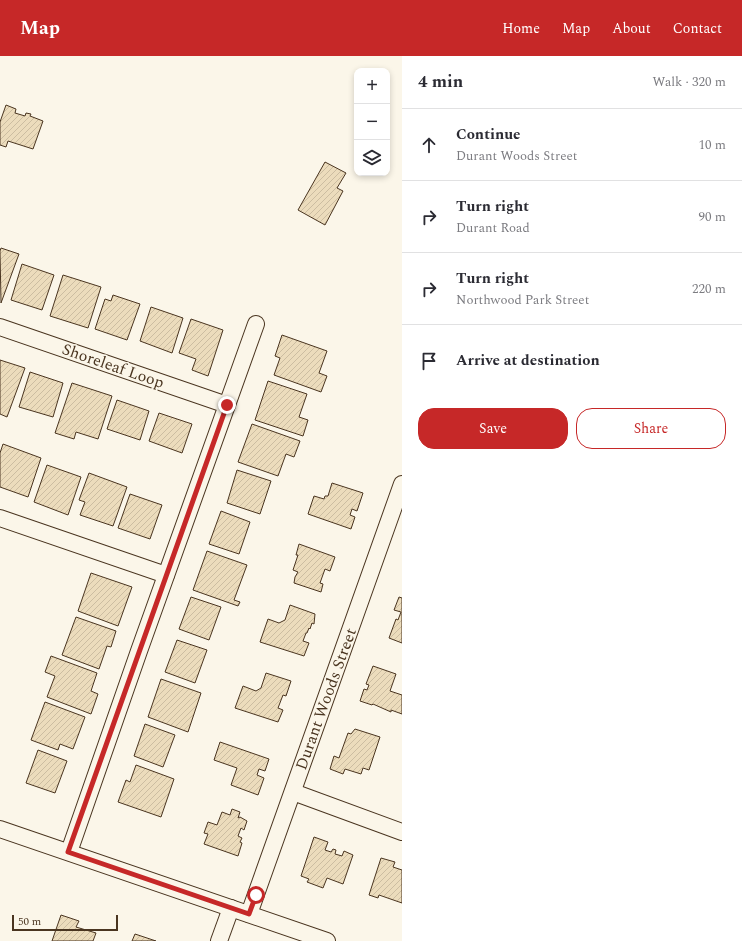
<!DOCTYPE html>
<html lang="en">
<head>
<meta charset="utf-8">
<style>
	:root { --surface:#fff; --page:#f2f2f3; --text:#2b2b33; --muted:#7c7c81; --line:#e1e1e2; --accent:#c62828 }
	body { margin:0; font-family:Spectral,serif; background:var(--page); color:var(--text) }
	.controls { position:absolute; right:12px; top:12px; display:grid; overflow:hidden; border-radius:8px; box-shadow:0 2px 6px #0003 }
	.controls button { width:36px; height:36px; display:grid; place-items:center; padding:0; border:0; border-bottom:1px solid var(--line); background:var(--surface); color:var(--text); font:20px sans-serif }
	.scale { position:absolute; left:12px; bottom:10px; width:106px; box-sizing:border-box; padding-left:4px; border:2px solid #4a3520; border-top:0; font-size:11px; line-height:14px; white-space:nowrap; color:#4a3520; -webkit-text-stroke:3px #fbf6e9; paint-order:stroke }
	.stop { position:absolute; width:12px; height:12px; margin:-9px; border:3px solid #c62828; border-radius:50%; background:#fff }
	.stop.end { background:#c62828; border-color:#fff; box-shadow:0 1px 4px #0008 }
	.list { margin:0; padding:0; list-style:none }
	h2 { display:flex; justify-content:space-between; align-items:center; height:52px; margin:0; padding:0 16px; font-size:17px }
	h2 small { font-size:13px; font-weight:400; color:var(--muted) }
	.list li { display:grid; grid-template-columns:26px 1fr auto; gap:12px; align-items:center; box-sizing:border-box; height:72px; padding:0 16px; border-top:1px solid var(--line) }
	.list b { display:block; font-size:15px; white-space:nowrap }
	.list p { margin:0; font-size:13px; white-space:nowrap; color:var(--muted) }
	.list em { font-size:13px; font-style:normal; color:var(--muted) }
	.actions { display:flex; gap:8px; padding:12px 16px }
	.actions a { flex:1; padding:9px 0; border:1px solid var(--accent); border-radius:16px; text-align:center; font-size:14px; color:var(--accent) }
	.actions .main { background:var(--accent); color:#fff }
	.icon { flex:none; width:22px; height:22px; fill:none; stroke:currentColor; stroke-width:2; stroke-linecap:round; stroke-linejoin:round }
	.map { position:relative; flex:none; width:402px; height:885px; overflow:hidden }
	header { display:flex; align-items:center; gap:24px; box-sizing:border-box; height:56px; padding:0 20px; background:var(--accent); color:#fff }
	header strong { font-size:19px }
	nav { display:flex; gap:22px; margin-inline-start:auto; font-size:14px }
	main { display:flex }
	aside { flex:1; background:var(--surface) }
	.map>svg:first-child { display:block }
	.building { fill:url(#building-hatch); stroke:#4a3520 }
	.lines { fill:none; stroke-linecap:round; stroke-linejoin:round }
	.minor-casing { stroke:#4a3520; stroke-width:18 }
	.minor { stroke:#fbf6e9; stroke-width:16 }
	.route { stroke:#c62828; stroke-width:5 }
	.labels { text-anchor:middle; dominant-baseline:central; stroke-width:3; stroke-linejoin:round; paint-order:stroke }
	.street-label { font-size:16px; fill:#4a3520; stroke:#fbf6e9 }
</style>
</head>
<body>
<header>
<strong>Map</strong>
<nav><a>Home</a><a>Map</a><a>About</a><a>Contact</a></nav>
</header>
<main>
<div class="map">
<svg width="402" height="885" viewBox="0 0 402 885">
	<defs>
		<pattern id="building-hatch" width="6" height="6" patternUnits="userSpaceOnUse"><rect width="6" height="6" fill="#ecdcbc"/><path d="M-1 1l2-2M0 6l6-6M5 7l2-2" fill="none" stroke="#ccbda1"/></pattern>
	</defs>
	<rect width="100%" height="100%" fill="#fbf6e9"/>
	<g class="building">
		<path d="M 6,49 L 16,53 L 15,57 L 25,60 L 26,57 L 31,58 L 30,60 L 43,65 L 33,93 L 8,85 L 6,91 L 0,89 L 0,66 Z"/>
		<path d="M 325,106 L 346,117 L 337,132 L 343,135 L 325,169 L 298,154 Z"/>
		<path d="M 1,192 L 19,198 L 1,247 L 0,195 Z"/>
		<path d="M 22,208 L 54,219 L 42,254 L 11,244 Z"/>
		<path d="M 63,219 L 101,231 L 88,272 L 50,260 Z"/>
		<path d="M 113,239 L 140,248 L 127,284 L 95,273 L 105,243 L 111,245 Z"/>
		<path d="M 151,251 L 183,262 L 172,297 L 140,285 Z"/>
		<path d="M 191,263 L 223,274 L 208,320 L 192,314 L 196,303 L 179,297 Z"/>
		<path d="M 282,279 L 327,295 L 319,317 L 327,320 L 321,336 L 274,319 L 280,302 L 275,300 Z"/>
		<path d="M 0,304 L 25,312 L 7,361 L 0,358 Z"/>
		<path d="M 30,316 L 63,327 L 53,361 L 19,351 Z"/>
		<path d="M 268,325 L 307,338 L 299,361 L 308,364 L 303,380 L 255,364 Z"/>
		<path d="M 72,327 L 112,340 L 98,383 L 76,376 L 74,383 L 55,377 Z"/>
		<path d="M 117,344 L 149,355 L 140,384 L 107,373 Z"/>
		<path d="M 159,357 L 192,368 L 182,397 L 149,385 Z"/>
		<path d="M 252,368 L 300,385 L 294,401 L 286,398 L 278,420 L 238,406 Z"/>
		<path d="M 3,388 L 41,402 L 28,441 L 0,431 L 0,397 Z"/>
		<path d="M 47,409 L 81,421 L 68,459 L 34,446 Z"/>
		<path d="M 237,414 L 271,425 L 260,458 L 227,447 Z"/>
		<path d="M 89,417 L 127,431 L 113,470 L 80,459 L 85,446 L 79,444 Z"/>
		<path d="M 332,427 L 363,437 L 357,455 L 352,453 L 350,459 L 355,461 L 351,473 L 308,458 L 314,440 L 324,443 L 325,440 L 328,440 Z"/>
		<path d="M 130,438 L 162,449 L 150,483 L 118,472 Z"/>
		<path d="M 221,455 L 250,466 L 239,498 L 209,488 Z"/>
		<path d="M 299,488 L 335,501 L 330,515 L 325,513 L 320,527 L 323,528 L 321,536 L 294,527 L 295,521 L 298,516 L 293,514 L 298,499 L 296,499 Z"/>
		<path d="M 207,495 L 247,509 L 234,544 L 240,546 L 238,550 L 193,534 Z"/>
		<path d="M 91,517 L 132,531 L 118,570 L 78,555 Z"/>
		<path d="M 191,541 L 221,551 L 209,584 L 179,573 Z"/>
		<path d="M 399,541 L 402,542 L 402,587 L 389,582 L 396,563 L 398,564 L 401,556 L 394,554 Z"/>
		<path d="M 290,549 L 315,558 L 314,568 L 312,567 L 310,573 L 309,572 L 307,577 L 306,577 L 303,585 L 309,587 L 304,600 L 260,586 L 268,563 L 279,567 L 285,564 Z"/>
		<path d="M 76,561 L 116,575 L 111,591 L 107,590 L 99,613 L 62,599 Z"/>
		<path d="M 177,584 L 207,594 L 195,627 L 165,616 Z"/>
		<path d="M 51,600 L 97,617 L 91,635 L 98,638 L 91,658 L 47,641 L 55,620 L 45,616 Z"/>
		<path d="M 373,610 L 396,618 L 390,635 L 402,639 L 402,658 L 391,654 L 391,656 L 373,648 L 372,649 L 360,645 L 364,633 L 367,634 L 369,629 L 366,628 Z"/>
		<path d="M 266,617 L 291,625 L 286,640 L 283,639 L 278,652 L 283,654 L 278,666 L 235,652 L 243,630 L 256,635 L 261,632 Z"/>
		<path d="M 161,623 L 201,637 L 188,676 L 148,661 Z"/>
		<path d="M 45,646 L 85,661 L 73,693 L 60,688 L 58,694 L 31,684 Z"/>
		<path d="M 145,668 L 175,679 L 163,711 L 134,700 Z"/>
		<path d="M 355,673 L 380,681 L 369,714 L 363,712 L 361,718 L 345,713 L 343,718 L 330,713 L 334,700 L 339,702 L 348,677 L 351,678 Z"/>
		<path d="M 220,686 L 269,703 L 265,715 L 259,713 L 257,719 L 264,722 L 258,739 L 231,729 L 237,712 L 214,704 Z"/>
		<path d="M 38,694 L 67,705 L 55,737 L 26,727 Z"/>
		<path d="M 136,709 L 174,723 L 161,761 L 118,746 L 126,724 L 130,726 Z"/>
		<path d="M 232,753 L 240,756 L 238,762 L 240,761 L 247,765 L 244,774 L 241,772 L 238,780 L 242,782 L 240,786 L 242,787 L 238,800 L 204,788 L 208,778 L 204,777 L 208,766 L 217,769 L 222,756 L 230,759 Z"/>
		<path d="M 314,781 L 328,786 L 325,794 L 331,796 L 333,793 L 336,794 L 335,798 L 342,800 L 344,795 L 353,799 L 343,828 L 327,822 L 323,832 L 307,826 L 309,823 L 301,820 Z"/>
		<path d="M 381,802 L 395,806 L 393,811 L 402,814 L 402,847 L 379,839 L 378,842 L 369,839 Z"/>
		<path d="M 61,859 L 79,865 L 76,871 L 96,877 L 93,885 L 52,885 Z"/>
		<path d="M 135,878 L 156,885 L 132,885 Z"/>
	</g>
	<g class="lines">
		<g class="minor-casing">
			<g id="minor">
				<path d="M 0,271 L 227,349"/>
				<path d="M 0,462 L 166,519"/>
				<path d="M 293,736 L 402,776"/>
				<path d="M 0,773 L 327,885"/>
				<path d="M 69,796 L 139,595 L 256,268"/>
				<path d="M 249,858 L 402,428"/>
				<path d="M 219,885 L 231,852"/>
			</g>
		</g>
		<use href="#minor" class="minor"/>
	</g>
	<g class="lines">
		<path class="route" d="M 227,349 L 68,796 L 249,858 L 256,839"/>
	</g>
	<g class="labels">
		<g class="street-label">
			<text transform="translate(113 310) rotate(19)">Shoreleaf Loop</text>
			<text transform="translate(326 643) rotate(-70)">Durant Woods Street</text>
		</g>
	</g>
</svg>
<div class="controls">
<button>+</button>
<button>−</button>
<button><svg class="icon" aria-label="layers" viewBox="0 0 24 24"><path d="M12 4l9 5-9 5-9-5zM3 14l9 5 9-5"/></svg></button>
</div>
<div class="scale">50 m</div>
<div class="stop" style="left:256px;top:839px"></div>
<div class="stop end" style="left:227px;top:349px"></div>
</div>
<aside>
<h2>4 min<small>Walk · 320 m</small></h2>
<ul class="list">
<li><svg class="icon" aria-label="ahead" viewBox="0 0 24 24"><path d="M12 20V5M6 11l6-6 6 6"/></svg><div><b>Continue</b><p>Durant Woods Street</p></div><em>10 m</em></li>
<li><svg class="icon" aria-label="right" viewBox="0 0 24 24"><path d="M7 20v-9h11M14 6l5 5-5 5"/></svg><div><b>Turn right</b><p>Durant Road</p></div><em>90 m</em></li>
<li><svg class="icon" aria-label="right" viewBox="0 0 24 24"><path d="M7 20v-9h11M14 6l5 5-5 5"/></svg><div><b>Turn right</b><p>Northwood Park Street</p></div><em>220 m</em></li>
<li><svg class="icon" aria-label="arrive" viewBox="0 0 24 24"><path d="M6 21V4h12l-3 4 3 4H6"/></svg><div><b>Arrive at destination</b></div></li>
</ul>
<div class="actions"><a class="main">Save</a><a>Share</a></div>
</aside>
</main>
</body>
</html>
